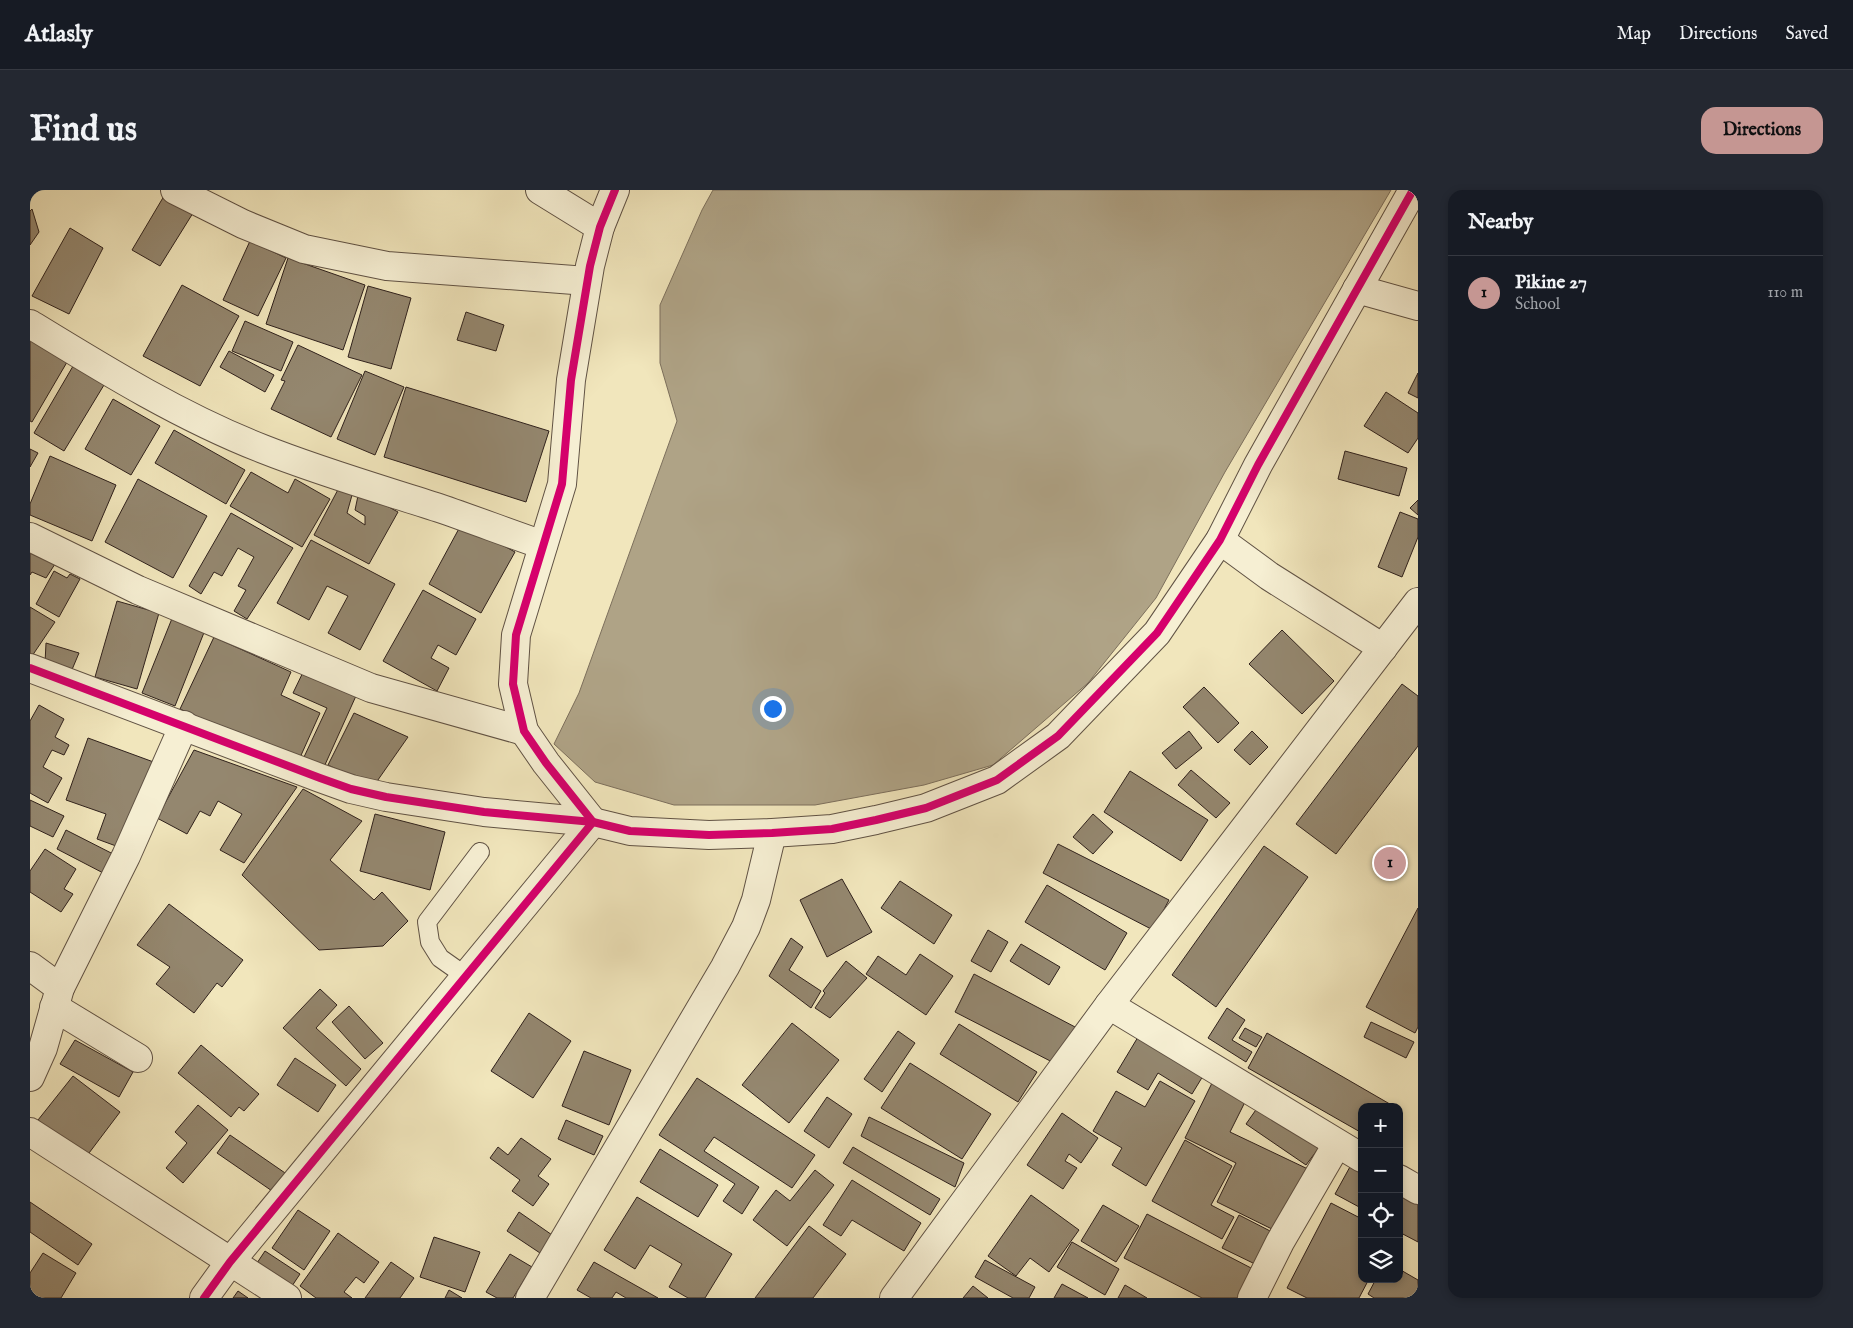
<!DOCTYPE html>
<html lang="en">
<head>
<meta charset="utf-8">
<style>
	:root { --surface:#171b24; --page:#242831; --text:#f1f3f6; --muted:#9ea1a6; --line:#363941; --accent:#c59692 }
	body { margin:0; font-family:"IM FELL English",serif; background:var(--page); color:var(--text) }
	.controls { position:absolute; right:15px; bottom:15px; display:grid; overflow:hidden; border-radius:10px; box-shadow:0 2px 8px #0003 }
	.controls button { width:45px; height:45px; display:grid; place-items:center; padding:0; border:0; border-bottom:1px solid var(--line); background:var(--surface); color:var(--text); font:25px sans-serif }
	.you { position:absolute; left:742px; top:518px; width:18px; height:18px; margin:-12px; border:4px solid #fff; border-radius:50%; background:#1a73e8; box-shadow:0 0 0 8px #1a73e833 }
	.badge { display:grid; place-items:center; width:32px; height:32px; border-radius:50%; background:var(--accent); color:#111; font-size:16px; font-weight:700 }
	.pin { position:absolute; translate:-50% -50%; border:2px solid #fff; box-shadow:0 1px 5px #0006 }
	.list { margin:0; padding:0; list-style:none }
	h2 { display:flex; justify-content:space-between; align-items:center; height:65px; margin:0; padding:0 20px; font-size:21px }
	h2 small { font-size:16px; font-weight:400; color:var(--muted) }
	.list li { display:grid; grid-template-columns:32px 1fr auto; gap:15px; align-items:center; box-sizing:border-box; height:75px; padding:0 20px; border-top:1px solid var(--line) }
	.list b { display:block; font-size:19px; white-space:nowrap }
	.list p { margin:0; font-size:16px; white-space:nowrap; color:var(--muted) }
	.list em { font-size:16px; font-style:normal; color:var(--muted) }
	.icon { flex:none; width:28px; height:28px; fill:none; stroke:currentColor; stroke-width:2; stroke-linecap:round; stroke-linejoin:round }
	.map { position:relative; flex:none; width:1388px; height:1108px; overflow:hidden; border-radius:15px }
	header { display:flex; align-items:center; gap:30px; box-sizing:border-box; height:70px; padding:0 25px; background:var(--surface); border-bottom:1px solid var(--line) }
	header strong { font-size:24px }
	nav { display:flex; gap:28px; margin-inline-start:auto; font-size:18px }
	.intro { display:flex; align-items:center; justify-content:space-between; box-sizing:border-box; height:120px; padding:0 30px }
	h1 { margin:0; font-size:35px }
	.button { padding:12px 22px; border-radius:15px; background:var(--accent); color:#111; font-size:18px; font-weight:700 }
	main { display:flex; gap:30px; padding:0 30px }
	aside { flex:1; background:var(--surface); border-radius:15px; box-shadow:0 2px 8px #0003 }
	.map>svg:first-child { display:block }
	.water { fill:#afa386; stroke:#7c6f5c }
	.building { fill:#94876f; stroke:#2f211c }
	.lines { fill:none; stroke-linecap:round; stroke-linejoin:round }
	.service-casing { stroke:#605244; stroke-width:20 }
	.minor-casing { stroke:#605244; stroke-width:30 }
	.service { stroke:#f6efd3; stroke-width:18 }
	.minor { stroke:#f6efd3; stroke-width:28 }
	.cycleway-casing { stroke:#f6efd3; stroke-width:11 }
	.cycleway { stroke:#d6006c; stroke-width:8 }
</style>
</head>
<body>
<header>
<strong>Atlasly</strong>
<nav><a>Map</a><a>Directions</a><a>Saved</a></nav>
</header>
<div class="intro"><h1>Find us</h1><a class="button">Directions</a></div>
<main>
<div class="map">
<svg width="1388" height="1108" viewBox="0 0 1388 1108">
	<rect width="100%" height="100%" fill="#f1e6bc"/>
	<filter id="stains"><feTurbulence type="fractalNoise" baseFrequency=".004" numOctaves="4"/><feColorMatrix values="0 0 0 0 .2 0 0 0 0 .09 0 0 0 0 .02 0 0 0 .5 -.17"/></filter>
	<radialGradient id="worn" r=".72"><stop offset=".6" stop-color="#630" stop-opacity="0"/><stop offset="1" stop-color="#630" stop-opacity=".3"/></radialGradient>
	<path class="water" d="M 683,0 L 1361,0 L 1195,282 L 1126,408 L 1058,493 L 963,575 L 894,595 L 785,615 L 644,615 L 565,592 L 524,554 L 549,503 L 647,231 L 630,173 L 630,115 L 672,20 Z"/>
	<g class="building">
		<path d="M 134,6 L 163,23 L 130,76 L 102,60 Z"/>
		<path d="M 2,19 L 9,42 L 0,55 L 0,21 Z"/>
		<path d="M 40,38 L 73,58 L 39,124 L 2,106 Z"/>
		<path d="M 220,51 L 256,68 L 228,126 L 193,110 Z"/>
		<path d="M 258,68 L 335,95 L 313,160 L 236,134 Z"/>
		<path d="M 152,95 L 209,126 L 170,196 L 113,166 Z"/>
		<path d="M 338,96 L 381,108 L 361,179 L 318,167 Z"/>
		<path d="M 436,122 L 474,135 L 466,161 L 427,150 Z"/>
		<path d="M 215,131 L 263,152 L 251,181 L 202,161 Z"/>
		<path d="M 0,150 L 40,167 L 2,232 L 0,231 Z"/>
		<path d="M 268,155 L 332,185 L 301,247 L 241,219 L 255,191 L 251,190 Z"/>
		<path d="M 199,161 L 244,185 L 235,202 L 190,177 Z"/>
		<path d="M 46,171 L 77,190 L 34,261 L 4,243 Z"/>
		<path d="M 335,181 L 374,197 L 345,265 L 307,249 Z"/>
		<path d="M 1388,183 L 1388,208 L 1378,203 Z"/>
		<path d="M 376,197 L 519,241 L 496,312 L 354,267 Z"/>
		<path d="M 1356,202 L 1388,223 L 1388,248 L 1378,263 L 1334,236 Z"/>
		<path d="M 83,209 L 130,236 L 101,285 L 55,259 Z"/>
		<path d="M 144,240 L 215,280 L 196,314 L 125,273 Z"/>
		<path d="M 0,259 L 8,263 L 0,277 Z"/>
		<path d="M 1315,261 L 1377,278 L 1369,306 L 1308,289 Z"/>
		<path d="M 20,266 L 86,295 L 62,351 L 0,325 L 0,314 Z"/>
		<path d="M 221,282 L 258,303 L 265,289 L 300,309 L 272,357 L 200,316 Z"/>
		<path d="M 108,289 L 177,326 L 143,388 L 75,352 Z"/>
		<path d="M 312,292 L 324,298 L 317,323 L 335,335 L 335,326 L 325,320 L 329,301 L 368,322 L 339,374 L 284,345 Z"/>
		<path d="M 1388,310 L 1388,325 L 1380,318 Z"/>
		<path d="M 1370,322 L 1388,329 L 1388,347 L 1372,387 L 1348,377 Z"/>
		<path d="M 201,323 L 263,358 L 217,429 L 204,421 L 216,400 L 208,396 L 224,367 L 208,358 L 192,386 L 184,382 L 171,404 L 159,396 Z"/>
		<path d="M 432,333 L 485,362 L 451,423 L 399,394 Z"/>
		<path d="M 281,350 L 365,394 L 330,460 L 298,443 L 318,406 L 297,396 L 279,430 L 247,413 Z"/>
		<path d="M 0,363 L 25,374 L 16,388 L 2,382 L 0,385 Z"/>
		<path d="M 24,381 L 37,388 L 40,384 L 50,389 L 29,427 L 6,414 Z"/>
		<path d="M 393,400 L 446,429 L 426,465 L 408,455 L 401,468 L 419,478 L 407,501 L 353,471 Z"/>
		<path d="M 87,411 L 129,423 L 107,499 L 65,487 Z"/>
		<path d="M 0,417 L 25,432 L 0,469 Z"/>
		<path d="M 143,426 L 175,440 L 145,516 L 112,503 Z"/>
		<path d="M 1252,440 L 1304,491 L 1272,524 L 1219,474 Z"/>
		<path d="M 184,447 L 261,482 L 251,505 L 290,523 L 268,572 L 150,519 Z"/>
		<path d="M 16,453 L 49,463 L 41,482 L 15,473 Z"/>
		<path d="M 277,474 L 330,497 L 294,577 L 274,567 L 297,518 L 263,503 Z"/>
		<path d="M 1372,494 L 1388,506 L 1388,556 L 1306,664 L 1266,634 Z"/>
		<path d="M 1174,497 L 1209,533 L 1188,553 L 1153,517 Z"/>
		<path d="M 9,515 L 34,529 L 25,547 L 39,555 L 34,565 L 22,560 L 13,577 L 32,588 L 18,613 L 0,603 L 0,531 Z"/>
		<path d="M 324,523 L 378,547 L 343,597 L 298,575 Z"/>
		<path d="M 1159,541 L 1172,558 L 1146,579 L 1132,563 Z"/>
		<path d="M 1222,541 L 1238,557 L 1220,575 L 1204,560 Z"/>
		<path d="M 58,548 L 129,574 L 97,660 L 67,649 L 76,624 L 36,610 Z"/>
		<path d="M 164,560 L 267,597 L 214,673 L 190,660 L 212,624 L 188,611 L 180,626 L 170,621 L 157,644 L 127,628 Z"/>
		<path d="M 1161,580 L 1200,613 L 1186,628 L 1148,595 Z"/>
		<path d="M 1100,581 L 1178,630 L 1151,671 L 1074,622 Z"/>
		<path d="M 273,599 L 332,631 L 300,670 L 344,710 L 352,702 L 378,731 L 353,756 L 289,760 L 212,685 Z"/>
		<path d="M 0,610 L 34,626 L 23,647 L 0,636 Z"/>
		<path d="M 345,624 L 415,642 L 400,700 L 330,681 Z"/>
		<path d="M 1063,624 L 1083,642 L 1063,664 L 1043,647 Z"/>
		<path d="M 36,640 L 89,667 L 79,686 L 27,659 Z"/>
		<path d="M 1028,654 L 1139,710 L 1123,740 L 1013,683 Z"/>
		<path d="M 1234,656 L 1278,687 L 1186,817 L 1142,785 Z"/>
		<path d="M 15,659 L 46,679 L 34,699 L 43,704 L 31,722 L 0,702 L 0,681 Z"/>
		<path d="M 812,689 L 842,742 L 797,767 L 770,710 Z"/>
		<path d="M 870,691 L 922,725 L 904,754 L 851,718 Z"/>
		<path d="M 1017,695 L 1097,743 L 1075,780 L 995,732 Z"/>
		<path d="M 139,714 L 213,770 L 192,797 L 187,793 L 164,823 L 126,794 L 140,777 L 107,755 Z"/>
		<path d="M 1388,718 L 1388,837 L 1385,843 L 1336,817 Z"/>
		<path d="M 958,740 L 978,752 L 961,782 L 941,771 Z"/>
		<path d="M 761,748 L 773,757 L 759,780 L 791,801 L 781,818 L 739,786 Z"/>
		<path d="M 991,754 L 1030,777 L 1019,795 L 980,771 Z"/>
		<path d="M 890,764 L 923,786 L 896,825 L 836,784 L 848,766 L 876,785 Z"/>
		<path d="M 816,771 L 837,788 L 800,828 L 785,818 L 795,803 L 793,801 Z"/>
		<path d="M 944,784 L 1047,838 L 1028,875 L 925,822 Z"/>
		<path d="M 290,799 L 307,815 L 286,838 L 331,879 L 316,896 L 253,838 Z"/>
		<path d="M 319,816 L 353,853 L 335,869 L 302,832 Z"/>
		<path d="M 1197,818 L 1215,830 L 1202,850 L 1222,862 L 1216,872 L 1178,848 Z"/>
		<path d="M 499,823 L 541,851 L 503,908 L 461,881 Z"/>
		<path d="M 1341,832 L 1384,852 L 1376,868 L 1334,847 Z"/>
		<path d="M 762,833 L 809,870 L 759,933 L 712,895 Z"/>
		<path d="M 929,834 L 1007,882 L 988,912 L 910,864 Z"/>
		<path d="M 1215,838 L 1232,847 L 1226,857 L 1209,848 Z"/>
		<path d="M 868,841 L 885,853 L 852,902 L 834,889 Z"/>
		<path d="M 1111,842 L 1176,881 L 1162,904 L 1128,883 L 1118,900 L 1087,882 Z"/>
		<path d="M 1237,843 L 1365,917 L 1332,917 L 1332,943 L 1218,878 Z"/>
		<path d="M 45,850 L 103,882 L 89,907 L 30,874 Z"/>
		<path d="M 171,855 L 229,904 L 214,921 L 209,917 L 201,927 L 148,883 Z"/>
		<path d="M 554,861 L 601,880 L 579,935 L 532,916 Z"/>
		<path d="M 265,868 L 306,895 L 288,922 L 247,895 Z"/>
		<path d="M 880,873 L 961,924 L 932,969 L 851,918 Z"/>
		<path d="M 43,886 L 90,922 L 56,967 L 8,930 Z"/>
		<path d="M 667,888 L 785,965 L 762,998 L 684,947 L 674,961 L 729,997 L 712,1024 L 693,1011 L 705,994 L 629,945 Z"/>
		<path d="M 1130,891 L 1165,911 L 1116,996 L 1082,975 L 1092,958 L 1063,941 L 1086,901 L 1115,917 Z"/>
		<path d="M 1182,893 L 1216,910 L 1200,942 L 1280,980 L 1250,1043 L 1187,1012 L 1206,973 L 1155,948 Z"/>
		<path d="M 797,907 L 822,924 L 799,958 L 774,941 Z"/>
		<path d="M 1230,914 L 1291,955 L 1276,975 L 1216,934 Z"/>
		<path d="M 168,915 L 198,940 L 153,993 L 136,978 L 157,953 L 145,942 Z"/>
		<path d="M 1032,923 L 1068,948 L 1051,973 L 1039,964 L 1035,971 L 1047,978 L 1033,999 L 997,975 Z"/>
		<path d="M 839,927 L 934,973 L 925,997 L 831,946 Z"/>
		<path d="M 536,930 L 573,946 L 564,965 L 528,949 Z"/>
		<path d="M 200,945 L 258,985 L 245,1003 L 187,963 Z"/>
		<path d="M 491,948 L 521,969 L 508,986 L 519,994 L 503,1016 L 482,1001 L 490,990 L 460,968 L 468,957 L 478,965 Z"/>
		<path d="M 1155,950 L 1202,976 L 1181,1015 L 1204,1027 L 1192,1049 L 1122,1011 Z"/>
		<path d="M 823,957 L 910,1009 L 900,1025 L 813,973 Z"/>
		<path d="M 630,959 L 688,995 L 668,1027 L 610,992 Z"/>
		<path d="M 1321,975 L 1332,980 L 1331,1018 L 1305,1004 Z"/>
		<path d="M 785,980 L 804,995 L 757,1056 L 723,1030 L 746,1000 L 760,1011 Z"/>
		<path d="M 822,990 L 891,1033 L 874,1061 L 822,1030 L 811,1046 L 793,1035 Z"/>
		<path d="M 1369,999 L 1388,1010 L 1388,1052 L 1369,1042 Z"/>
		<path d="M 1001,1005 L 1049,1040 L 1019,1082 L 1000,1068 L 986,1086 L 958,1066 Z"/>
		<path d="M 607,1007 L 702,1064 L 675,1108 L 658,1108 L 639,1097 L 652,1074 L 620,1055 L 605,1079 L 574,1060 Z"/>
		<path d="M 0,1012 L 62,1054 L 48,1075 L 0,1042 Z"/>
		<path d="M 1301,1013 L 1332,1029 L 1332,1089 L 1339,1089 L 1329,1108 L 1277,1108 L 1257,1098 Z"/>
		<path d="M 1073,1015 L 1109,1036 L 1086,1072 L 1051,1051 Z"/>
		<path d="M 268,1020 L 300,1041 L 274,1080 L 242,1058 Z"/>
		<path d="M 489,1022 L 525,1047 L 513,1065 L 477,1041 Z"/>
		<path d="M 1117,1024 L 1223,1079 L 1208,1108 L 1172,1108 L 1094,1068 Z"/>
		<path d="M 1209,1025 L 1244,1043 L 1227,1075 L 1192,1058 Z"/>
		<path d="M 779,1036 L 816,1064 L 783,1108 L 725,1108 Z"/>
		<path d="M 308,1043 L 349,1072 L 334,1093 L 326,1087 L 314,1102 L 322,1108 L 286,1108 L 270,1096 Z"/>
		<path d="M 404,1047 L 450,1062 L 435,1102 L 390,1087 Z"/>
		<path d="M 1042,1052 L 1089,1079 L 1075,1105 L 1027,1077 Z"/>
		<path d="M 235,1061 L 270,1084 L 260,1099 L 225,1076 Z"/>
		<path d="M 13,1063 L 46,1083 L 31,1108 L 0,1108 L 0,1083 Z"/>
		<path d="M 480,1064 L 502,1077 L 483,1108 L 467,1108 L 456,1102 Z"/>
		<path d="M 955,1070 L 1005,1097 L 999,1108 L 983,1108 L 945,1087 Z"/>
		<path d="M 361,1072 L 384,1088 L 370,1108 L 335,1108 Z"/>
		<path d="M 564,1072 L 628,1108 L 596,1108 L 586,1102 L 582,1108 L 561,1108 L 547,1100 Z"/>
		<path d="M 1369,1079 L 1388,1090 L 1388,1108 L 1344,1108 L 1338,1104 L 1346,1089 L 1369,1089 Z"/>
		<path d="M 1032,1094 L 1058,1108 L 1024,1108 Z"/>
		<path d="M 1095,1095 L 1117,1108 L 1088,1108 Z"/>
		<path d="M 943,1096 L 958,1108 L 933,1108 Z"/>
		<path d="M 419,1100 L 432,1108 L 415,1108 Z"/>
		<path d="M 208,1101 L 218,1108 L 203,1108 Z"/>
	</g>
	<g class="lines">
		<g class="service-casing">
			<path id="service" d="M 437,787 L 410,768 L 400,752 L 397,732 L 450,662"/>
		</g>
		<g class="minor-casing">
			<g id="minor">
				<path d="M 145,0 L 213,34 L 274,59 L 357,76 L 557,91"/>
				<path d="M 510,0 L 570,37"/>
				<path d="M 1327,99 L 1388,116"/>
				<path d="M 0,134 C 75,180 151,227 233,259 C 291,282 350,299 409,318 C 444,330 478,343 513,355"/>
				<path d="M 0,347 L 108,400 L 341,498 L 494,541"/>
				<path d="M 1190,350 L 1239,386 L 1353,458"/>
				<path d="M 0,478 L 290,588 L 321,599 L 356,607 L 454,622 L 563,632 L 600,641 L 679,645 L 742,643 L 802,639 L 846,630 L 896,618 L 967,590 L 1028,546 L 1127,443 L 1190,350 L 1228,275 L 1383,0"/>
				<path d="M 0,776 L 30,798"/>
				<path d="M 1079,815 L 1332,968"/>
				<path d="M 24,817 L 108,868"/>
				<path d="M 0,887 L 13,858 L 30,798 L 96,666 L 154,535"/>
				<path d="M 0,942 L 257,1108"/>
				<path d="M 1369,989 L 1388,1000"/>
				<path d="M 174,1108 L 200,1072 L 563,632 L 516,573 L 494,541 L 483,494 L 486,445 L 532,294 L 541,190 L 560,76 L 570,37 L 585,0"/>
				<path d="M 500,1108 L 695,777 L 716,737 L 726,710 L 742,643"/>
				<path d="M 864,1108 L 1079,815 L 1388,412"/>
				<path d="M 1222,1108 L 1250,1052 L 1307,954"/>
			</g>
		</g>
		<use href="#service" class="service"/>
		<use href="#minor" class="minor"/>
		<g class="cycleway-casing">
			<g id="cycleway">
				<path d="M 0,478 L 290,588 L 321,599 L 356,607 L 454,622 L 563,632 L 600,641 L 679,645 L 742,643 L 802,639 L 846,630 L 896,618 L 967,590 L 1028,546 L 1127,443 L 1190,350 L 1228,275 L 1383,0"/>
				<path d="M 174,1108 L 200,1072 L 563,632 L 516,573 L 494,541 L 483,494 L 486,445 L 532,294 L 541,190 L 560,76 L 570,37 L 585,0"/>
			</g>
		</g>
		<use href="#cycleway" class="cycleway"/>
	</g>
	<rect width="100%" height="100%" filter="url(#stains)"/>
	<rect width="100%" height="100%" fill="url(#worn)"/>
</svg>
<div class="controls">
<button>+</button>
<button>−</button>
<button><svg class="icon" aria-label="locate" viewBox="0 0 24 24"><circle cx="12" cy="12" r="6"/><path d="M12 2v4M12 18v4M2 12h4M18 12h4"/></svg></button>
<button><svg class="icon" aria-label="layers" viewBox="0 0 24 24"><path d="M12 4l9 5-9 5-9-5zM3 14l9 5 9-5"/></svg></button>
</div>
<div class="you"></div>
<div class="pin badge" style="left:1360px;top:673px">1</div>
</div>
<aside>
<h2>Nearby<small></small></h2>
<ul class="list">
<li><span class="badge">1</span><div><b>Pikine 27</b><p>School</p></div><em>110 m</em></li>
</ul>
</aside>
</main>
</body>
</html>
